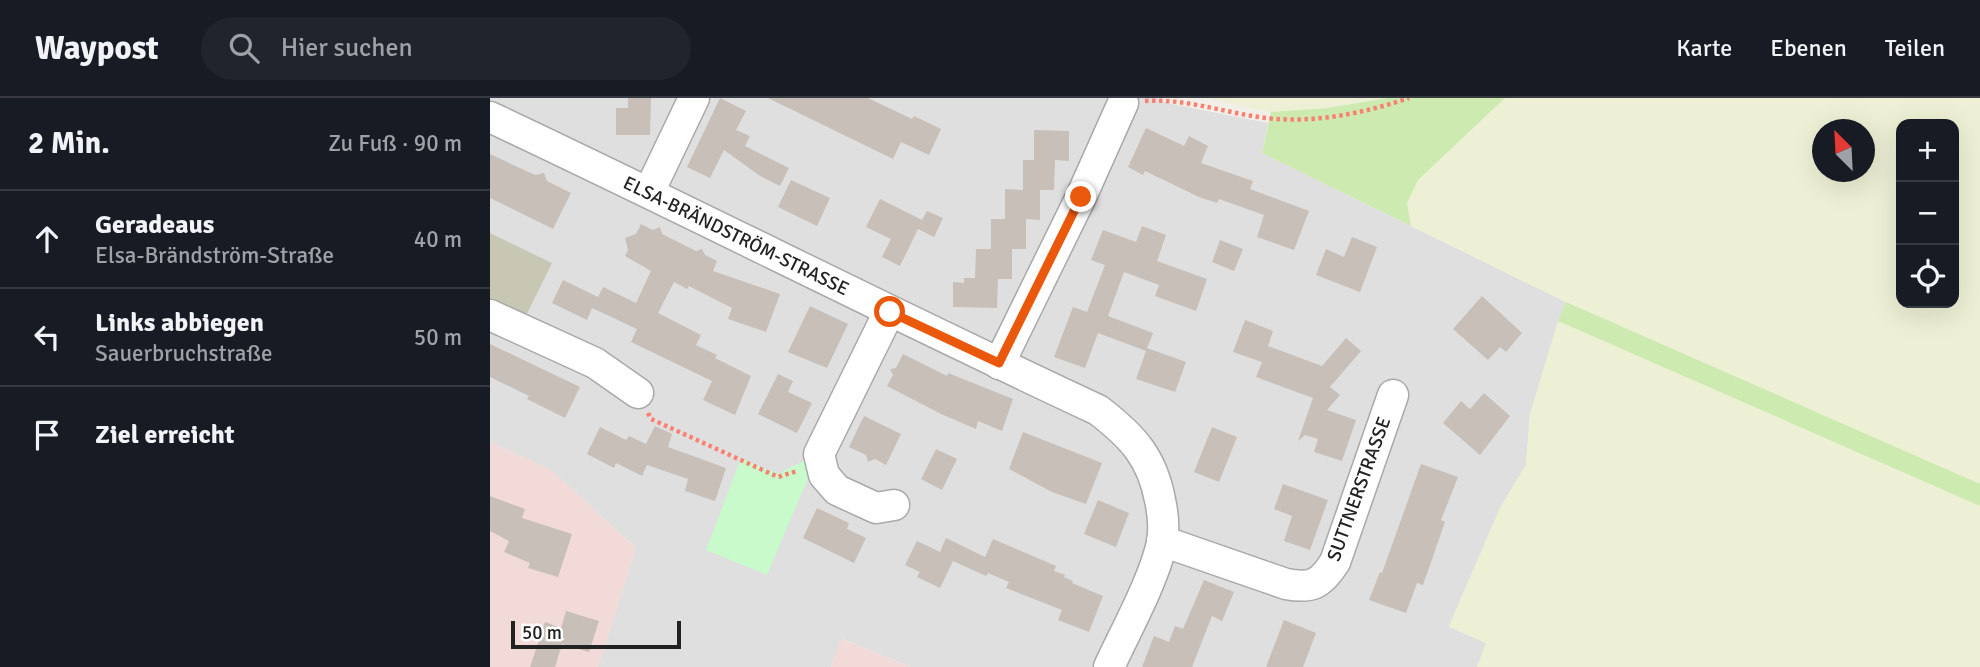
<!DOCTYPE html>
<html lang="de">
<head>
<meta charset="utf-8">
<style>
	:root { --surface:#171b24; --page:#20242c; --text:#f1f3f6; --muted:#9ea1a6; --line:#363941 }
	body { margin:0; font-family:Signika,sans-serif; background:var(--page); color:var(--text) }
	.controls { position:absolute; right:21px; top:21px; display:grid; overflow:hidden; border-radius:14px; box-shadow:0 7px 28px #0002 }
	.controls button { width:63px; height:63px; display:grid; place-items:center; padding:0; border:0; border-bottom:2px solid var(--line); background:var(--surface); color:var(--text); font:35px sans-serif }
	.compass { position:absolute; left:1322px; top:21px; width:63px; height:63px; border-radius:50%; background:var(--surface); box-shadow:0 7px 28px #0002; rotate:336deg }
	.scale { position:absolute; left:21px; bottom:18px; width:170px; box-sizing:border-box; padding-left:7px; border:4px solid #222; border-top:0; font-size:19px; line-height:24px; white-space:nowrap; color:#222; -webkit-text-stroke:5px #fff; paint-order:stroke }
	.stop { position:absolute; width:21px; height:21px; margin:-16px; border:5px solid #ea580c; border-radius:50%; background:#fff }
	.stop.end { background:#ea580c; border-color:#fff; box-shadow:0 2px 7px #0008 }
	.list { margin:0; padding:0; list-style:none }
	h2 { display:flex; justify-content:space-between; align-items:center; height:91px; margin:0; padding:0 28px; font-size:30px }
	h2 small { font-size:23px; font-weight:400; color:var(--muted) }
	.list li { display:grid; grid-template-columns:46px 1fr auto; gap:21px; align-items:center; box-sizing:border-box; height:98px; padding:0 28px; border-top:2px solid var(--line) }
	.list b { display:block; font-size:26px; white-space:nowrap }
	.list p { margin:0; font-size:23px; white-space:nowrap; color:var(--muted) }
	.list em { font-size:23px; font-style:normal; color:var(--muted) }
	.icon { flex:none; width:38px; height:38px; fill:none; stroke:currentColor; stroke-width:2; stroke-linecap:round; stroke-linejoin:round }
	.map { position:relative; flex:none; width:1490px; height:569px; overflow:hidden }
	header { display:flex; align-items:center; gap:42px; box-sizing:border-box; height:98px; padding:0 35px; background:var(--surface); border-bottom:2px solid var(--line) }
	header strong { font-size:33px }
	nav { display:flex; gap:38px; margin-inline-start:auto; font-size:24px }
	.search { width:490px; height:63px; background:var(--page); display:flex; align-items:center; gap:18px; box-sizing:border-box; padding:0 24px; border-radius:38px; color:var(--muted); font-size:26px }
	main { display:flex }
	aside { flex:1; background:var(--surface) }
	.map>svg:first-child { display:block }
	.residential { fill:#e0dfdf }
	.commercial { fill:#f2dad9 }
	.construction { fill:#c7c7b4 }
	.farmland { fill:#eef0d5; fill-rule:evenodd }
	.grass { fill:#cdebb0 }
	.park { fill:#c8facc }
	.building { fill:#c7bfb8 }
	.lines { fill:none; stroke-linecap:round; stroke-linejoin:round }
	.minor-casing { stroke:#a9a9a9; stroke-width:33 }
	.path { stroke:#fa8072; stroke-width:4.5; stroke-dasharray:3.5 3.5; stroke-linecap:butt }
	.minor { stroke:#fff; stroke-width:30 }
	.route { stroke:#ea580c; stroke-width:9 }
	.labels { text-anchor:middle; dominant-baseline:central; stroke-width:7; stroke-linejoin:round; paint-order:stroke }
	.street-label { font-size:19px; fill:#222; stroke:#fff }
</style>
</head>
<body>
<header>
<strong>Waypost</strong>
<div class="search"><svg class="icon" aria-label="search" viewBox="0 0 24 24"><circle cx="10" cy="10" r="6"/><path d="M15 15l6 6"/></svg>Hier suchen</div>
<nav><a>Karte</a><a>Ebenen</a><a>Teilen</a></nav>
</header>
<main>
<aside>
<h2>2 Min.<small>Zu Fuß · 90 m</small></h2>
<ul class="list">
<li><svg class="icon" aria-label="ahead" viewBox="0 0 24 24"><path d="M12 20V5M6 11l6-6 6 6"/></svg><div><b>Geradeaus</b><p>Elsa-Brändström-Straße</p></div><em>40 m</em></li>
<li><svg class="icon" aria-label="left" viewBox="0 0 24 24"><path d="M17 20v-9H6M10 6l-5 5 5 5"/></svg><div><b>Links abbiegen</b><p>Sauerbruchstraße</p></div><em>50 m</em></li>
<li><svg class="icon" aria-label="arrive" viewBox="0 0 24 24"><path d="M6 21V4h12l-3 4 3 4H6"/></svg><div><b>Ziel erreicht</b></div></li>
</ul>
</aside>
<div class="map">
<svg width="1490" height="569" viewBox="0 0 1490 569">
	<rect width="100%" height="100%" fill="#f2efe9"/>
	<path class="residential" d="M 0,0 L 666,0 L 677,5 L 778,25 L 772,55 L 1076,204 L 1040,316 L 1036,367 L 1010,410 L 959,528 L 996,545 L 987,569 L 421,569 L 352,541 L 341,569 L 108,569 L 146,450 L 61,372 L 0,344 L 0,203 L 61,166 L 0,135 Z"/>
	<g class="commercial">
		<path d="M 0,344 L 61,372 L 146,450 L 108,569 L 0,569 Z"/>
		<path d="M 351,541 L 421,569 L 341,569 Z"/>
	</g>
	<path class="construction" d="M 0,135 L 62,165 L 35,220 L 0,203 Z"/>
	<g class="farmland">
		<path d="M 716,0 L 897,0 L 838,10 L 781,14 Z"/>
		<path d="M 1015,0 L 1490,0 L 1490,386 L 1076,204 L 921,128 L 917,105 L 928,82 ZM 1411,26 L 1464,26 L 1464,205 L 1411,205 ZM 1332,32 L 1374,32 L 1374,74 L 1332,74 Z"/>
		<path d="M 1068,223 L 1490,408 L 1490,569 L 987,569 L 996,545 L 959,529 L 1010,410 L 1036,367 L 1040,316 Z"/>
	</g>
	<g class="grass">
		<path d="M 897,0 L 1015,0 L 928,82 L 917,105 L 921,128 L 772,55 L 781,14 L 838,10 Z"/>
		<path d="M 1076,204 L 1490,386 L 1490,408 L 1068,223 Z"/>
	</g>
	<path class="park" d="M 251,360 L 288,376 L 315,362 L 321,373 L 277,477 L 216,452 Z"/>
	<g class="building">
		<path d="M 138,0 L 161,0 L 160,37 L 126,37 L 126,10 L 138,10 Z"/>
		<path d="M 230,0 L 256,13 L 246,32 L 260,38 L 255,48 L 299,70 L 290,88 L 270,78 L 234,52 L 220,80 L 197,69 Z"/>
		<path d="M 278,0 L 378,0 L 422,21 L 424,18 L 451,31 L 439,57 L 411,44 L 403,61 Z"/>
		<path d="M 656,30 L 694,48 L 699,38 L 718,48 L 711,65 L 763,83 L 760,91 L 819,113 L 804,152 L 767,139 L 774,117 L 729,101 L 727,105 L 709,99 L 655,73 L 653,77 L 638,69 Z"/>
		<path d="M 544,32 L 579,33 L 579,63 L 565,62 L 564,92 L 550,92 L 550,122 L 536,121 L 536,151 L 522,151 L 522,181 L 508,181 L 507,210 L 463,209 L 463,184 L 474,185 L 474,180 L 485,180 L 486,151 L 501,151 L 501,121 L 515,121 L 515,91 L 533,92 L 533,62 L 544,62 Z"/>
		<path d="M 0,56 L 45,77 L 54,75 L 57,83 L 81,95 L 63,131 L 0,100 Z"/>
		<path d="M 301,82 L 340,100 L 327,128 L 288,109 Z"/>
		<path d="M 390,101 L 432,122 L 437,113 L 453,120 L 444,139 L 428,131 L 410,168 L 392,159 L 401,141 L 376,129 Z"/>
		<path d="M 151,126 L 163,132 L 170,129 L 172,136 L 206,153 L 212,151 L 215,157 L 227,163 L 223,173 L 290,196 L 276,234 L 238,221 L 242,210 L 199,188 L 197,191 L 184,184 L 168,215 L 211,237 L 206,247 L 227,257 L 225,260 L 261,278 L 245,317 L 213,302 L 222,283 L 141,244 L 147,231 L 102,210 L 97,222 L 62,205 L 73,182 L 108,199 L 104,207 L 113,189 L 146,205 L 161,173 L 135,158 L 138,152 L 135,140 L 146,136 Z"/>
		<path d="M 652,128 L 676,137 L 667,163 L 717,181 L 706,213 L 665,198 L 669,187 L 634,174 L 618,218 L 663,235 L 657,250 L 696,264 L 685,294 L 646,281 L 656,253 L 608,235 L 595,270 L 564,259 L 583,209 L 597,214 L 615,167 L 601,162 L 613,132 L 646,144 Z"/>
		<path d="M 862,139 L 887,149 L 870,194 L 826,177 L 836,151 L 854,159 Z"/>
		<path d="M 730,142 L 753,151 L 744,173 L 722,164 Z"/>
		<path d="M 992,198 L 1032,235 L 1016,254 L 1010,249 L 998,262 L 963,231 Z"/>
		<path d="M 320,208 L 358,226 L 337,270 L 298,254 Z"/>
		<path d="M 755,222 L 783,233 L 778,248 L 832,268 L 856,240 L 871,253 L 840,289 L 850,297 L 837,312 L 866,322 L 852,363 L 824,354 L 828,341 L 815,337 L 808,343 L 823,300 L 766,279 L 772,264 L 743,254 Z"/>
		<path d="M 0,246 L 90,289 L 75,320 L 37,301 L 39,298 L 0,279 Z"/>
		<path d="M 413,256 L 457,278 L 458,275 L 523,301 L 512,333 L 488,323 L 486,331 L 451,316 L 397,288 L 403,277 L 400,271 L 406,270 Z"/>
		<path d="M 288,276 L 303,283 L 298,294 L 322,305 L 307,335 L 268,316 Z"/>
		<path d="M 994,295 L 1020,318 L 990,357 L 953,325 L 971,303 L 980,311 Z"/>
		<path d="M 374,318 L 411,336 L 396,367 L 385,361 L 378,364 L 376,357 L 359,349 Z"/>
		<path d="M 165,328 L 182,336 L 178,349 L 236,370 L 225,403 L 195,393 L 198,381 L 157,367 L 152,378 L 126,365 L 124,370 L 97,356 L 110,329 L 136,342 L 139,338 L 156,346 Z"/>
		<path d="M 722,329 L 747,339 L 729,384 L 704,374 Z"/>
		<path d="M 533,334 L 612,365 L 596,406 L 562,394 L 519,371 Z"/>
		<path d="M 446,351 L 467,361 L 452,392 L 431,381 Z"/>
		<path d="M 931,366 L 968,379 L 951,422 L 955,424 L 933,487 L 927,485 L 916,515 L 879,502 L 890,474 L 892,475 Z"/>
		<path d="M 793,386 L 838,402 L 820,452 L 794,443 L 802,418 L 784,411 Z"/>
		<path d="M 0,398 L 35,411 L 32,420 L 82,436 L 68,479 L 38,470 L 40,465 L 14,454 L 19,443 L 0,433 Z"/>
		<path d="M 608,402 L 639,415 L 626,449 L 594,436 Z"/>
		<path d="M 327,410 L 359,425 L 357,431 L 376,440 L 364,465 L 313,440 Z"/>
		<path d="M 456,440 L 495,459 L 503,441 L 566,468 L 564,473 L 575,477 L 574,479 L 583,483 L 582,485 L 613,498 L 599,534 L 568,522 L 572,512 L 516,490 L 519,484 L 498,475 L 496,478 L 463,463 L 450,490 L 427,479 L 430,474 L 415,467 L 427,443 L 450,454 Z"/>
		<path d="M 714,482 L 744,494 L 732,523 L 722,518 L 702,569 L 652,569 L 664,538 L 679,544 L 685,528 L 693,531 Z"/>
		<path d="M 76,513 L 109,523 L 99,554 L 72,546 L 65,569 L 40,569 L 55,524 L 71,530 Z"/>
		<path d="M 794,522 L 826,535 L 813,569 L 776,569 Z"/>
	</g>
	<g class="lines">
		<g class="minor-casing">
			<g id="minor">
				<path d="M 0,19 C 204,115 404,217 608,312 C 642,338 662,359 670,402 C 673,415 674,432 672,445 C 663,484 636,532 619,569"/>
				<path d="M 159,94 L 204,0"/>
				<path d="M 399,214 L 329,356 L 334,377 L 347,392 L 386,410 L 404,407"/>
				<path d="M 0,217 L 105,265 L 148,295"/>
				<path d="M 509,266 L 591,99 L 633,5"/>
				<path d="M 672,443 L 796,486 C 822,491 831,486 845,464 L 903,297"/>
			</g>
		</g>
		<g class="path">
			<path d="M 655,3 C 701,0 742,18 787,21 C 832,24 877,14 919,0"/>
			<path d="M 158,315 L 161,321 L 288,379 L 307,373"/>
		</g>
		<use href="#minor" class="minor"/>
	</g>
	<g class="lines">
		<path class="route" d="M 400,214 L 509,265 L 591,99"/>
	</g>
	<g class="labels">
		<g class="street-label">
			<text transform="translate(246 138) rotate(26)">ELSA-BRÄNDSTRÖM-STRASSE</text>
			<text transform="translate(869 391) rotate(-70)">SUTTNERSTRASSE</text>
		</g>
	</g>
</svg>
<div class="controls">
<button>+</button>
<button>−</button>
<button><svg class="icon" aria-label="locate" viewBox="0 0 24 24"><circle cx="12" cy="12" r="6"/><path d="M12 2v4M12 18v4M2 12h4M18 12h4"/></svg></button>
</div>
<svg class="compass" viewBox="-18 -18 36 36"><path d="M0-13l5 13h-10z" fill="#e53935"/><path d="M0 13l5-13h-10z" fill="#9ea1a6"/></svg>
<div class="scale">50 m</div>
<div class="stop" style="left:400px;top:214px"></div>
<div class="stop end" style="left:591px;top:99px"></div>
</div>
</main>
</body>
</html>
